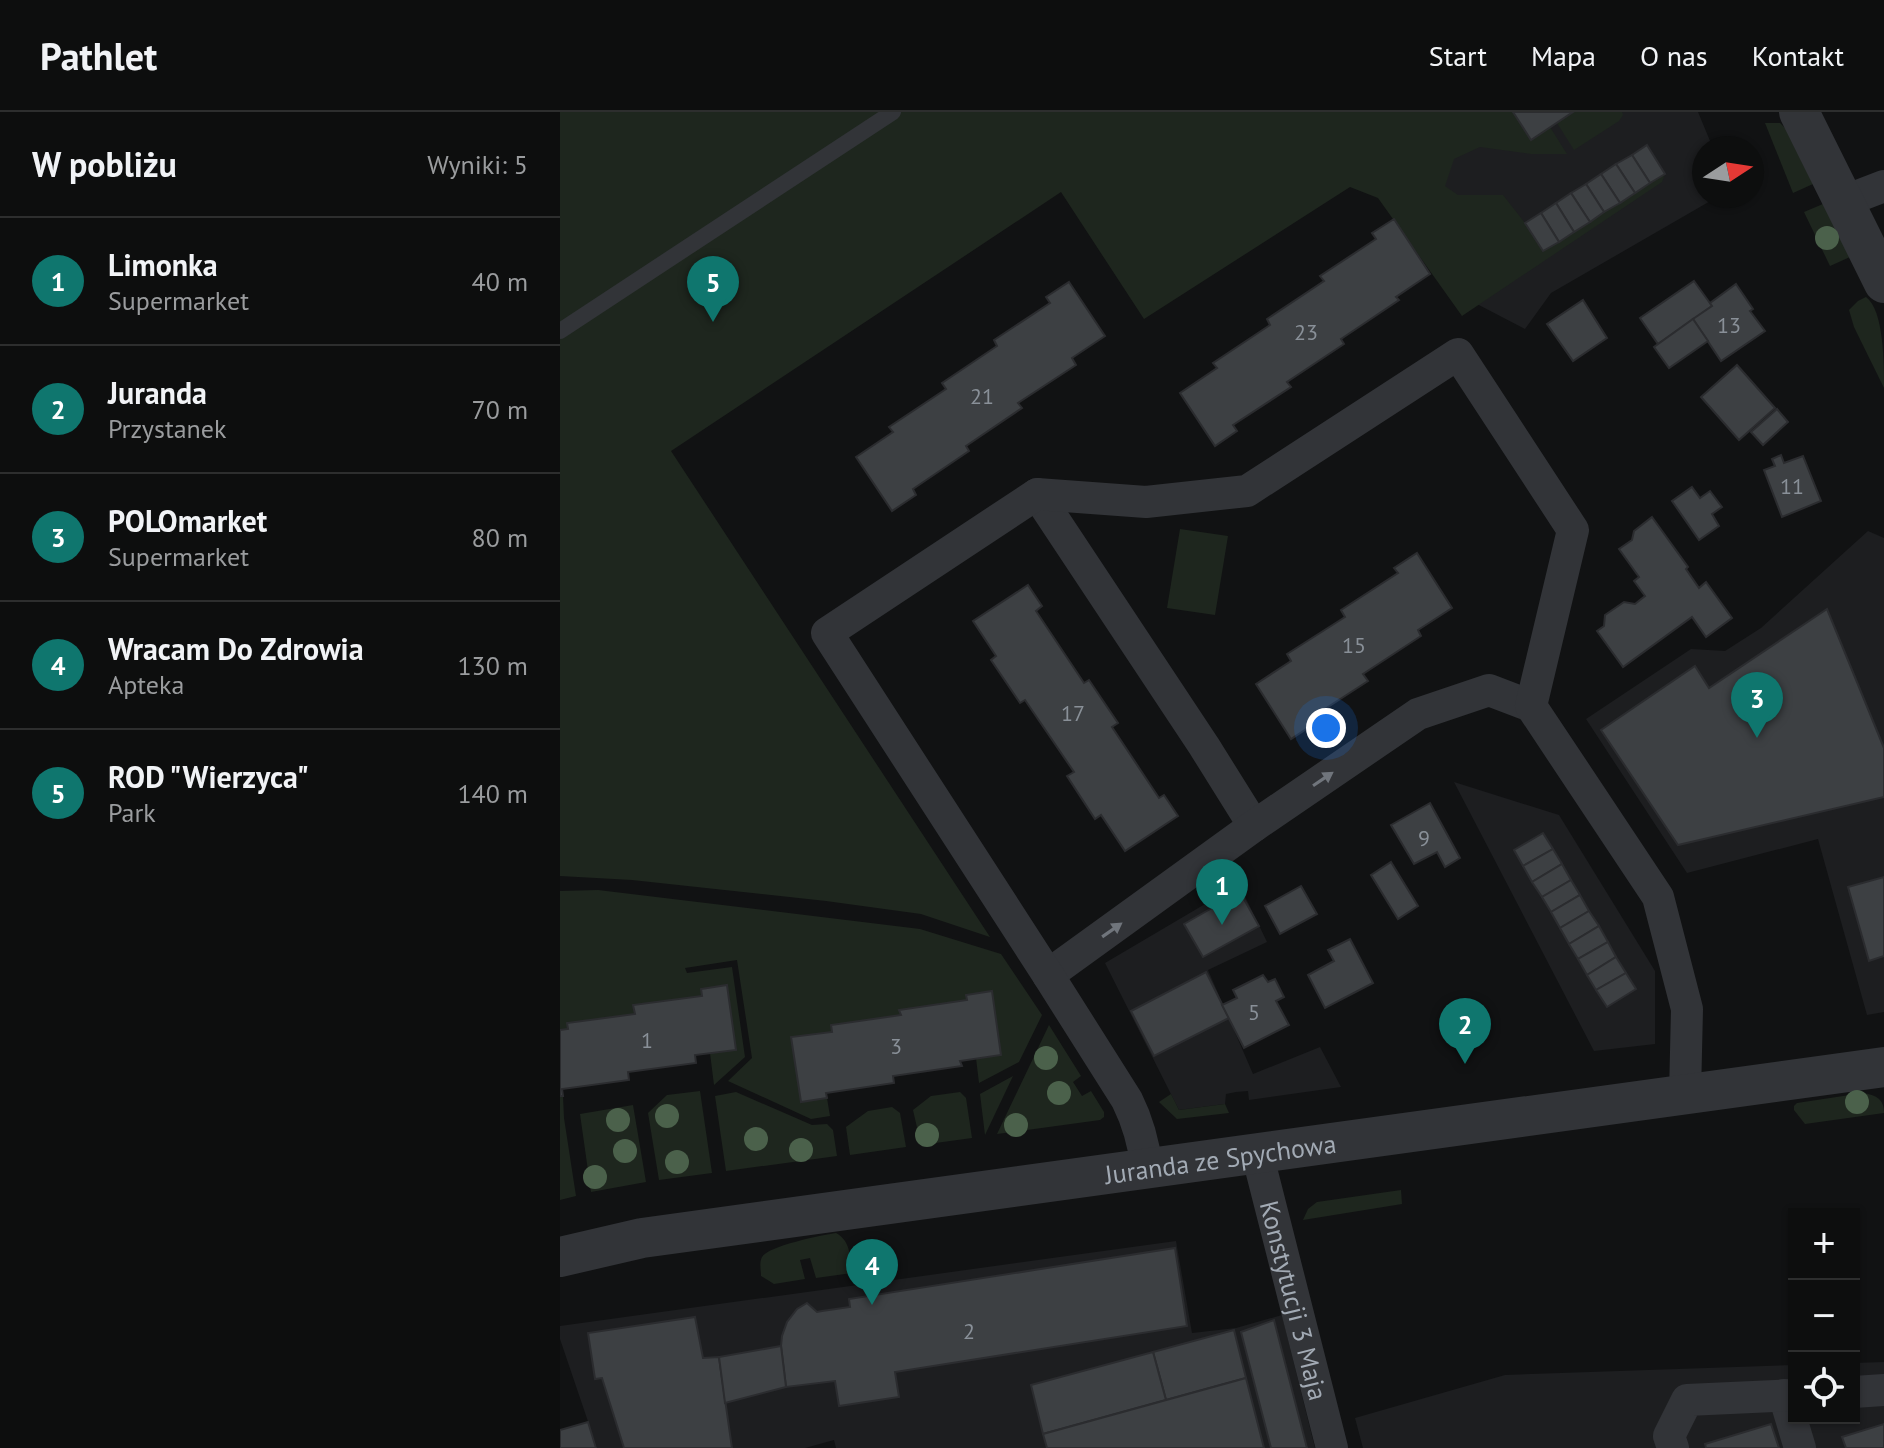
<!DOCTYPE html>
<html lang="pl">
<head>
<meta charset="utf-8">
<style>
	:root { --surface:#0d0e0e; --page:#161717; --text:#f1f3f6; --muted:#9a9c9e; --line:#2d2e2e; --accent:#0f766e }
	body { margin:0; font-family:"PT Sans",sans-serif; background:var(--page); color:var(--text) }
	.controls { position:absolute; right:24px; bottom:24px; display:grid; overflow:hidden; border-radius:0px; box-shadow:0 2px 6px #0004 }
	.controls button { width:72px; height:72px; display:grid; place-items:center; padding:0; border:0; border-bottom:2px solid var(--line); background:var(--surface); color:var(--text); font:40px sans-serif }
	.compass { position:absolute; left:1132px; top:24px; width:72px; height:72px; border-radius:50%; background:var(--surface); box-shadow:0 2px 6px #0004; rotate:78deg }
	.you { position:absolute; left:766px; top:616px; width:28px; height:28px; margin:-20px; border:6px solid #fff; border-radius:50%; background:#1a73e8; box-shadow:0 0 0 12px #1a73e833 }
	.badge { display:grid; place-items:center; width:52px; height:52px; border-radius:50%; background:var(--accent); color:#fff; font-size:26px; font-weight:700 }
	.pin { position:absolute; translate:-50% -66px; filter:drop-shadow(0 2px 4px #0008) }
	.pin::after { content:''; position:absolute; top:42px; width:28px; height:24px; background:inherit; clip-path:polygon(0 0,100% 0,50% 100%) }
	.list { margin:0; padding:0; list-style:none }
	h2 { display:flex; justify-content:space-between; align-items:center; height:104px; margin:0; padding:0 32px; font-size:34px }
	h2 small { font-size:26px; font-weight:400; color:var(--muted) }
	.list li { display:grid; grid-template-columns:52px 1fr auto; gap:24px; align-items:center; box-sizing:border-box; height:128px; padding:0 32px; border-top:2px solid var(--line) }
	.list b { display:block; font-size:30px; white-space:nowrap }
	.list p { margin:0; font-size:26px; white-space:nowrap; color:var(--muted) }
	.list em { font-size:26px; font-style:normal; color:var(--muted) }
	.icon { flex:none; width:44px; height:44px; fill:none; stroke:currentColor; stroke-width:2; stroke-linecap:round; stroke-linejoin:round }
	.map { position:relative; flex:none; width:1324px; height:1336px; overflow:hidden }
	header { display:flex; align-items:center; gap:48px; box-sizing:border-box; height:112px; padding:0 40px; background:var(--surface); border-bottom:2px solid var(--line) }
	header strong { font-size:38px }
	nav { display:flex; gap:44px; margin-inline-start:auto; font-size:28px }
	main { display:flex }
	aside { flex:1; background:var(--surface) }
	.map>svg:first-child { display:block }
	.built { fill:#1d1e20 }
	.green { fill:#1e261e }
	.building { fill:#3d4043; stroke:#2b2c2f; stroke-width:2 }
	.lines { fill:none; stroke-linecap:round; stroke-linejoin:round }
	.service { stroke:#323438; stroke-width:16 }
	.minor { stroke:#323438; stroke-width:32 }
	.tertiary { stroke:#323438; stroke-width:40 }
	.tree { fill:#4b614b }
	.oneway { fill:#70757c }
	.labels { text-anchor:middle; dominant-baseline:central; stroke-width:6; stroke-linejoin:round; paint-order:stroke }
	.number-label { font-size:22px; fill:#899098 }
	.street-label { font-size:26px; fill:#a2aab4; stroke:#0d0d0e }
</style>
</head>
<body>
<header>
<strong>Pathlet</strong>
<nav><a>Start</a><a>Mapa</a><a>O nas</a><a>Kontakt</a></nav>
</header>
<main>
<aside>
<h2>W pobliżu<small>Wyniki: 5</small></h2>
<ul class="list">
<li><span class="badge">1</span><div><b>Limonka</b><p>Supermarket</p></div><em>40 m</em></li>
<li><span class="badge">2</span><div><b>Juranda</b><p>Przystanek</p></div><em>70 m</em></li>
<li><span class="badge">3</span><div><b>POLOmarket</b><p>Supermarket</p></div><em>80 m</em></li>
<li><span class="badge">4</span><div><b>Wracam Do Zdrowia</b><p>Apteka</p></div><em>130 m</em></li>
<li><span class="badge">5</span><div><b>ROD &quot;Wierzyca&quot;</b><p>Park</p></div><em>140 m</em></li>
</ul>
</aside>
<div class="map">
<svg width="1324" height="1336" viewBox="0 0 1324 1336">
	<rect width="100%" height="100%" fill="#111213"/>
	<g class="built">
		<path d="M 908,0 L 1138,0 L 1153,36 L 1144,36 L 1144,84 L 1159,84 L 991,181 L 965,217 L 917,192 L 824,53 Z"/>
		<path d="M 1308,419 L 1324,426 L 1324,900 L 1307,903 L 1258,727 L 1127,761 L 1026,607 L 1131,537 L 1165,539 L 1201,516 Z"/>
		<path d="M 894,670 L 999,703 L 1095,859 L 1095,932 L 1034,939 Z"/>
		<path d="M 679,772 L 707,830 L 648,858 L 693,962 L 760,935 L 781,975 L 689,988 L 688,979 L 676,980 L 666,982 L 665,992 L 619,998 L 545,851 Z"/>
		<path d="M 616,1129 L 632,1221 L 676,1216 L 722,1203 L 755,1336 L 276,1336 L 274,1328 L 245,1336 L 37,1336 L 0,1227 L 0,1214 Z"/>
		<path d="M 1324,1250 L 1324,1336 L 803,1336 L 795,1306 L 945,1263 L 1234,1253 L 1234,1306 L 1294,1306 L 1294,1251 Z"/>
	</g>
	<g class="green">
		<path d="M 0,0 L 953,0 L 990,15 L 1007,42 L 971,42 L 920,35 L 894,47 L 885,74 L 898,83 L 943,83 L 965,111 L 983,139 L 1105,62 L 1102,70 L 902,204 L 818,86 L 790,75 L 584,207 L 501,80 L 111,339 L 430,825 L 361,802 L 266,789 L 72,768 L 0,764 Z"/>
		<path d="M 1013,0 L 1062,0 L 1063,3 L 1059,9 L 1014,38 L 997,11 Z"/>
		<path d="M 1205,11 L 1220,11 L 1226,17 L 1253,72 L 1233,81 Z"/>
		<path d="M 1263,92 L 1290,145 L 1270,154 L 1244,100 Z"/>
		<path d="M 1306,185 C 1324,198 1324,252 1324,276 L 1294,215 L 1289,198 L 1298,189 Z"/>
		<path d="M 620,417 L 668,424 L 655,503 L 607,496 Z"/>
		<path d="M 38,778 L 360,817 L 441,842 L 482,903 L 459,950 L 419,971 L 416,946 L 441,942 L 432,879 L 406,883 L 407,888 L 340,899 L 341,903 L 272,920 L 232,925 L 241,990 L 267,986 L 270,1004 L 251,1007 L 168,969 L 192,946 L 177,848 L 125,856 L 127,861 L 172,855 L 185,945 L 154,973 L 150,941 L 176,938 L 167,873 L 141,877 L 142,884 L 73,894 L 75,902 L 7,912 L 8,917 L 0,918 L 0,779 Z"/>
		<path d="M 489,913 L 521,964 L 513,970 L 522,984 L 531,979 L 544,1000 L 544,1005 L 540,1008 L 437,1022 Z"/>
		<path d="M 453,964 L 425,1023 L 420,982 Z"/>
		<path d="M 140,979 L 152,1061 L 99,1068 L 88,1001 L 107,983 Z"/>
		<path d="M 176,980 L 252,1013 L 267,1012 L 273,1018 L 277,1044 L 166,1059 L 155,984 Z"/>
		<path d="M 400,980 L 406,986 L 412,1026 L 361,1033 L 353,998 L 371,984 Z"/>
		<path d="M 1303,981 C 1316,983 1324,987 1324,1001 L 1245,1012 L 1234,998 L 1234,994 L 1237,991 Z"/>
		<path d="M 611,982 L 619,998 L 665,992 L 669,1001 L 617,1007 L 599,990 Z"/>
		<path d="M 0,984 L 3,984 L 4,1006 L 16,1084 L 0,1088 Z"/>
		<path d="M 73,993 L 86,1070 L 31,1080 L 20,1002 Z"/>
		<path d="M 332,995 L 340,1001 L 346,1035 L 290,1043 L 286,1015 L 308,999 Z"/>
		<path d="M 841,1078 L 842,1092 L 743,1108 L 748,1097 L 757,1090 Z"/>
		<path d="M 276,1121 C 291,1129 290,1145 292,1161 L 256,1166 L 250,1146 L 240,1148 L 245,1167 L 214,1172 L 201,1164 C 201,1158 199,1151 202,1145 C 208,1134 262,1123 276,1121 Z"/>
	</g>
	<g class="building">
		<path d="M 953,0 L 1013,0 L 971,28 Z"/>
		<path d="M 1087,33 L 1105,62 L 1090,71 L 1072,43 Z"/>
		<path d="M 1072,43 L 1090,71 L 1075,81 L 1056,52 Z"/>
		<path d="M 1056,52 L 1075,81 L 1060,91 L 1041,62 Z"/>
		<path d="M 1041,62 L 1060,91 L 1044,100 L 1026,72 Z"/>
		<path d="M 1026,72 L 1044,100 L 1030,110 L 1011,81 Z"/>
		<path d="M 1011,81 L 1030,110 L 1014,120 L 996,91 Z"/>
		<path d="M 996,91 L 1014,120 L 999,130 L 981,101 Z"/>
		<path d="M 981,101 L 999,130 L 983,139 L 965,111 Z"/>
		<path d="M 834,107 L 870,162 L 836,185 L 839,188 L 781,227 L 784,232 L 727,270 L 731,275 L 673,313 L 677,319 L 655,334 L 620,281 L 657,256 L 653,251 L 710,213 L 707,207 L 764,169 L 760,164 L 816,127 L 812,121 Z"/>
		<path d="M 1134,169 L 1152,194 L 1098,232 L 1080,206 Z"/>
		<path d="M 509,170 L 545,224 L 512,246 L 516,253 L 458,291 L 462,296 L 406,334 L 409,339 L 353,377 L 356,383 L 332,399 L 296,345 L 333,320 L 329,315 L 386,277 L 382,271 L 437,234 L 434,228 L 490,191 L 486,185 Z"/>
		<path d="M 1176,172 L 1193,197 L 1190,199 L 1205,219 L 1161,249 L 1133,207 L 1152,194 L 1150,191 Z"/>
		<path d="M 1023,188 L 1047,226 L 1013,249 L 987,212 Z"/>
		<path d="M 1133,207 L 1148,229 L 1109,256 L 1094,235 Z"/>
		<path d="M 1177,253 L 1215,296 L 1179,328 L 1141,285 Z"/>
		<path d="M 1217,297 L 1228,310 L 1203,333 L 1191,320 Z"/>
		<path d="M 1221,343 L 1224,351 L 1243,344 L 1261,389 L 1222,405 L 1204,358 L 1215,354 L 1212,347 Z"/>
		<path d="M 1132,375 L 1140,386 L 1150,379 L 1162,395 L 1152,402 L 1159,414 L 1139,428 L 1112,389 Z"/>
		<path d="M 1092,405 L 1128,455 L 1126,457 L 1139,476 L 1146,470 L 1172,506 L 1146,525 L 1132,505 L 1063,555 L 1037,519 L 1044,514 L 1045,503 L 1064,490 L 1075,492 L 1085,484 L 1074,469 L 1079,465 L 1059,437 L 1072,428 L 1074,419 Z"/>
		<path d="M 857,441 L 892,496 L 858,518 L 861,524 L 803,562 L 808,569 L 751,606 L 754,612 L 731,627 L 696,572 L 731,549 L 727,542 L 785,505 L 781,498 L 838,461 L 834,456 Z"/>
		<path d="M 468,473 L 482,494 L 476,499 L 524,571 L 529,568 L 558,611 L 552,615 L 599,686 L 604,683 L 618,704 L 565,739 L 541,703 L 535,707 L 507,664 L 514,660 L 465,588 L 460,591 L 431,548 L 436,544 L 413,509 Z"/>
		<path d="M 1267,497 L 1324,636 L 1324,685 L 1118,733 L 1041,618 L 1135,554 L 1149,576 Z"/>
		<path d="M 870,691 L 900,746 L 885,755 L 877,740 L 854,752 L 831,713 Z"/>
		<path d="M 983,721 L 993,737 L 963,754 L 954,738 Z"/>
		<path d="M 993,737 L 1002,752 L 972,770 L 963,754 Z"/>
		<path d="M 831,750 L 858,794 L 838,807 L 811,763 Z"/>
		<path d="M 1002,752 L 1011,768 L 982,785 L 972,770 Z"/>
		<path d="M 1324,765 L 1324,844 L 1309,849 L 1288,775 Z"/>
		<path d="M 1011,768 L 1020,783 L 991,800 L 982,785 Z"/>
		<path d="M 741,774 L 757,802 L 720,822 L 705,794 Z"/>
		<path d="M 680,780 L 699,814 L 643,845 L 624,812 Z"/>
		<path d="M 1020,783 L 1029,799 L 1000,816 L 991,800 Z"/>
		<path d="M 1029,799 L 1039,814 L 1009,832 L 1000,816 Z"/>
		<path d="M 1039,814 L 1048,830 L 1018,847 L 1009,832 Z"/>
		<path d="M 790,827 L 813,871 L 765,896 L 748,863 L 774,849 L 768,838 Z"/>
		<path d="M 1048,830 L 1056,845 L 1027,863 L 1018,847 Z"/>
		<path d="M 1056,845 L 1066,861 L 1036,878 L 1027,863 Z"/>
		<path d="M 646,860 L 669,906 L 594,944 L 571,899 Z"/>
		<path d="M 1066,861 L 1076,877 L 1047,895 L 1036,878 Z"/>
		<path d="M 703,863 L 708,870 L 715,867 L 724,885 L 716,889 L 729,913 L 684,936 L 662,893 L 677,886 L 673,878 Z"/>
		<path d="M 167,873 L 176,938 L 135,943 L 136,951 L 68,960 L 69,968 L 2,977 L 3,984 L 0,984 L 0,918 L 8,917 L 7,911 L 75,902 L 73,893 L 142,884 L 141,877 Z"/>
		<path d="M 432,879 L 441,943 L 400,949 L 402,954 L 333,964 L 334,971 L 266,981 L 267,986 L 241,990 L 231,925 L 272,920 L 271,913 L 341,903 L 339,898 L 407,888 L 406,883 Z"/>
		<path d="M 615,1136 L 627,1214 L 335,1260 L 339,1285 L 279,1294 L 275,1269 L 226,1275 L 221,1234 L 222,1224 L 227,1210 L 237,1197 L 247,1191 L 257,1200 L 262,1199 L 290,1195 L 289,1187 Z"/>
		<path d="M 135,1205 L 143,1246 L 159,1245 L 172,1336 L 64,1336 L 42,1266 L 35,1267 L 28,1221 Z"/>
		<path d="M 714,1208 L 747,1336 L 711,1336 L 681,1220 Z"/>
		<path d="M 674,1218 L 686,1266 L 606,1288 L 593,1240 Z"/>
		<path d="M 221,1234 L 226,1275 L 165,1291 L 159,1245 Z"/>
		<path d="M 593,1240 L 606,1288 L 483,1322 L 471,1273 Z"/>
		<path d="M 686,1266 L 704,1336 L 487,1336 L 483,1322 Z"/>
		<path d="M 28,1310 L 36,1336 L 0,1336 L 0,1318 Z"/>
		<path d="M 1211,1312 L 1219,1336 L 1146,1336 L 1145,1332 Z"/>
		<path d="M 1324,1312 L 1324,1336 L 1286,1336 L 1282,1325 Z"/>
	</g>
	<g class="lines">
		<path class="service" d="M 0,219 L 333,0"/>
		<g class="minor">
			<path d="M 1285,89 L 1324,74"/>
			<path d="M 477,382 L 644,634 L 694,714"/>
			<path d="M 488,863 L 694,714 L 858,602 L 929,578 L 971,594"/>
			<path id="s1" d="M 697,1041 L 772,1336"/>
			<path d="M 587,1057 C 584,1032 578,1010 567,988 L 488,863 L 267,521 L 477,382 L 586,390 L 687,379 L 898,242 L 1013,418 L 971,594 L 1098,785 L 1127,897 L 1125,983"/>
			<path d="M 1294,1280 L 1324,1278"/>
			<path d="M 1224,1283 L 1240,1336"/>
			<path d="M 1113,1336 L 1109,1324 L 1127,1288 L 1234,1283"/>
		</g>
		<g class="tertiary">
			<path d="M 1239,0 L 1324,171"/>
			<path id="s2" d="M 0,1145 L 82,1126 L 1324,955"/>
		</g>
	</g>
	<g class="tree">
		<circle cx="1267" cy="126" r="12"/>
		<circle cx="486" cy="946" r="12"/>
		<circle cx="499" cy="981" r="12"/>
		<circle cx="1297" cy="990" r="12"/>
		<circle cx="107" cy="1004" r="12"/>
		<circle cx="58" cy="1008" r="12"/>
		<circle cx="456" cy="1013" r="12"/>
		<circle cx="367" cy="1023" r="12"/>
		<circle cx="196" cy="1027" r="12"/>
		<circle cx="241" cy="1038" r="12"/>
		<circle cx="65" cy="1039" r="12"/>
		<circle cx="117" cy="1050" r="12"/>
		<circle cx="35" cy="1065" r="12"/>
	</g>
	<defs><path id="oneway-solid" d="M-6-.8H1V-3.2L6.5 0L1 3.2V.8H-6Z" transform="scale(2)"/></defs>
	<g class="oneway">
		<use href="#oneway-solid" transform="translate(763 667) rotate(-34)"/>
		<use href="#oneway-solid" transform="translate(552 818) rotate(-35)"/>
	</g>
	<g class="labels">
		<g class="number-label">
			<text x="1169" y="213">13</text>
			<text x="746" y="220">23</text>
			<text x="422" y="284">21</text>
			<text x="1232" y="374">11</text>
			<text x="794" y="533">15</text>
			<text x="513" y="601">17</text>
			<text x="864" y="726">9</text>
			<text x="694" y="900">5</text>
			<text x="87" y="928">1</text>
			<text x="336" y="934">3</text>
			<text x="409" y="1219">2</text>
		</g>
		<g class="street-label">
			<text stroke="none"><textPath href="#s2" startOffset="668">Juranda ze Spychowa</textPath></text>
			<text stroke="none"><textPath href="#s1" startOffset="152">Konstytucji 3 Maja</textPath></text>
		</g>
	</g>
</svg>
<div class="controls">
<button>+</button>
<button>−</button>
<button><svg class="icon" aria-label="locate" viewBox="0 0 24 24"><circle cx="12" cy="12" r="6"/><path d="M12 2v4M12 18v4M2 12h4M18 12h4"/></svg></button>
</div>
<svg class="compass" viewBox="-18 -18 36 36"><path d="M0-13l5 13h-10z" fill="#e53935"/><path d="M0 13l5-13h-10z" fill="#9a9c9e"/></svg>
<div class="you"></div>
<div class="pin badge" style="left:662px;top:813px">1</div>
<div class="pin badge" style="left:905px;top:952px">2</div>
<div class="pin badge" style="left:1197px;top:626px">3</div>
<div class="pin badge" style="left:312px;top:1193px">4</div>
<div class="pin badge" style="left:153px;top:210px">5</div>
</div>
</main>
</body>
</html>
